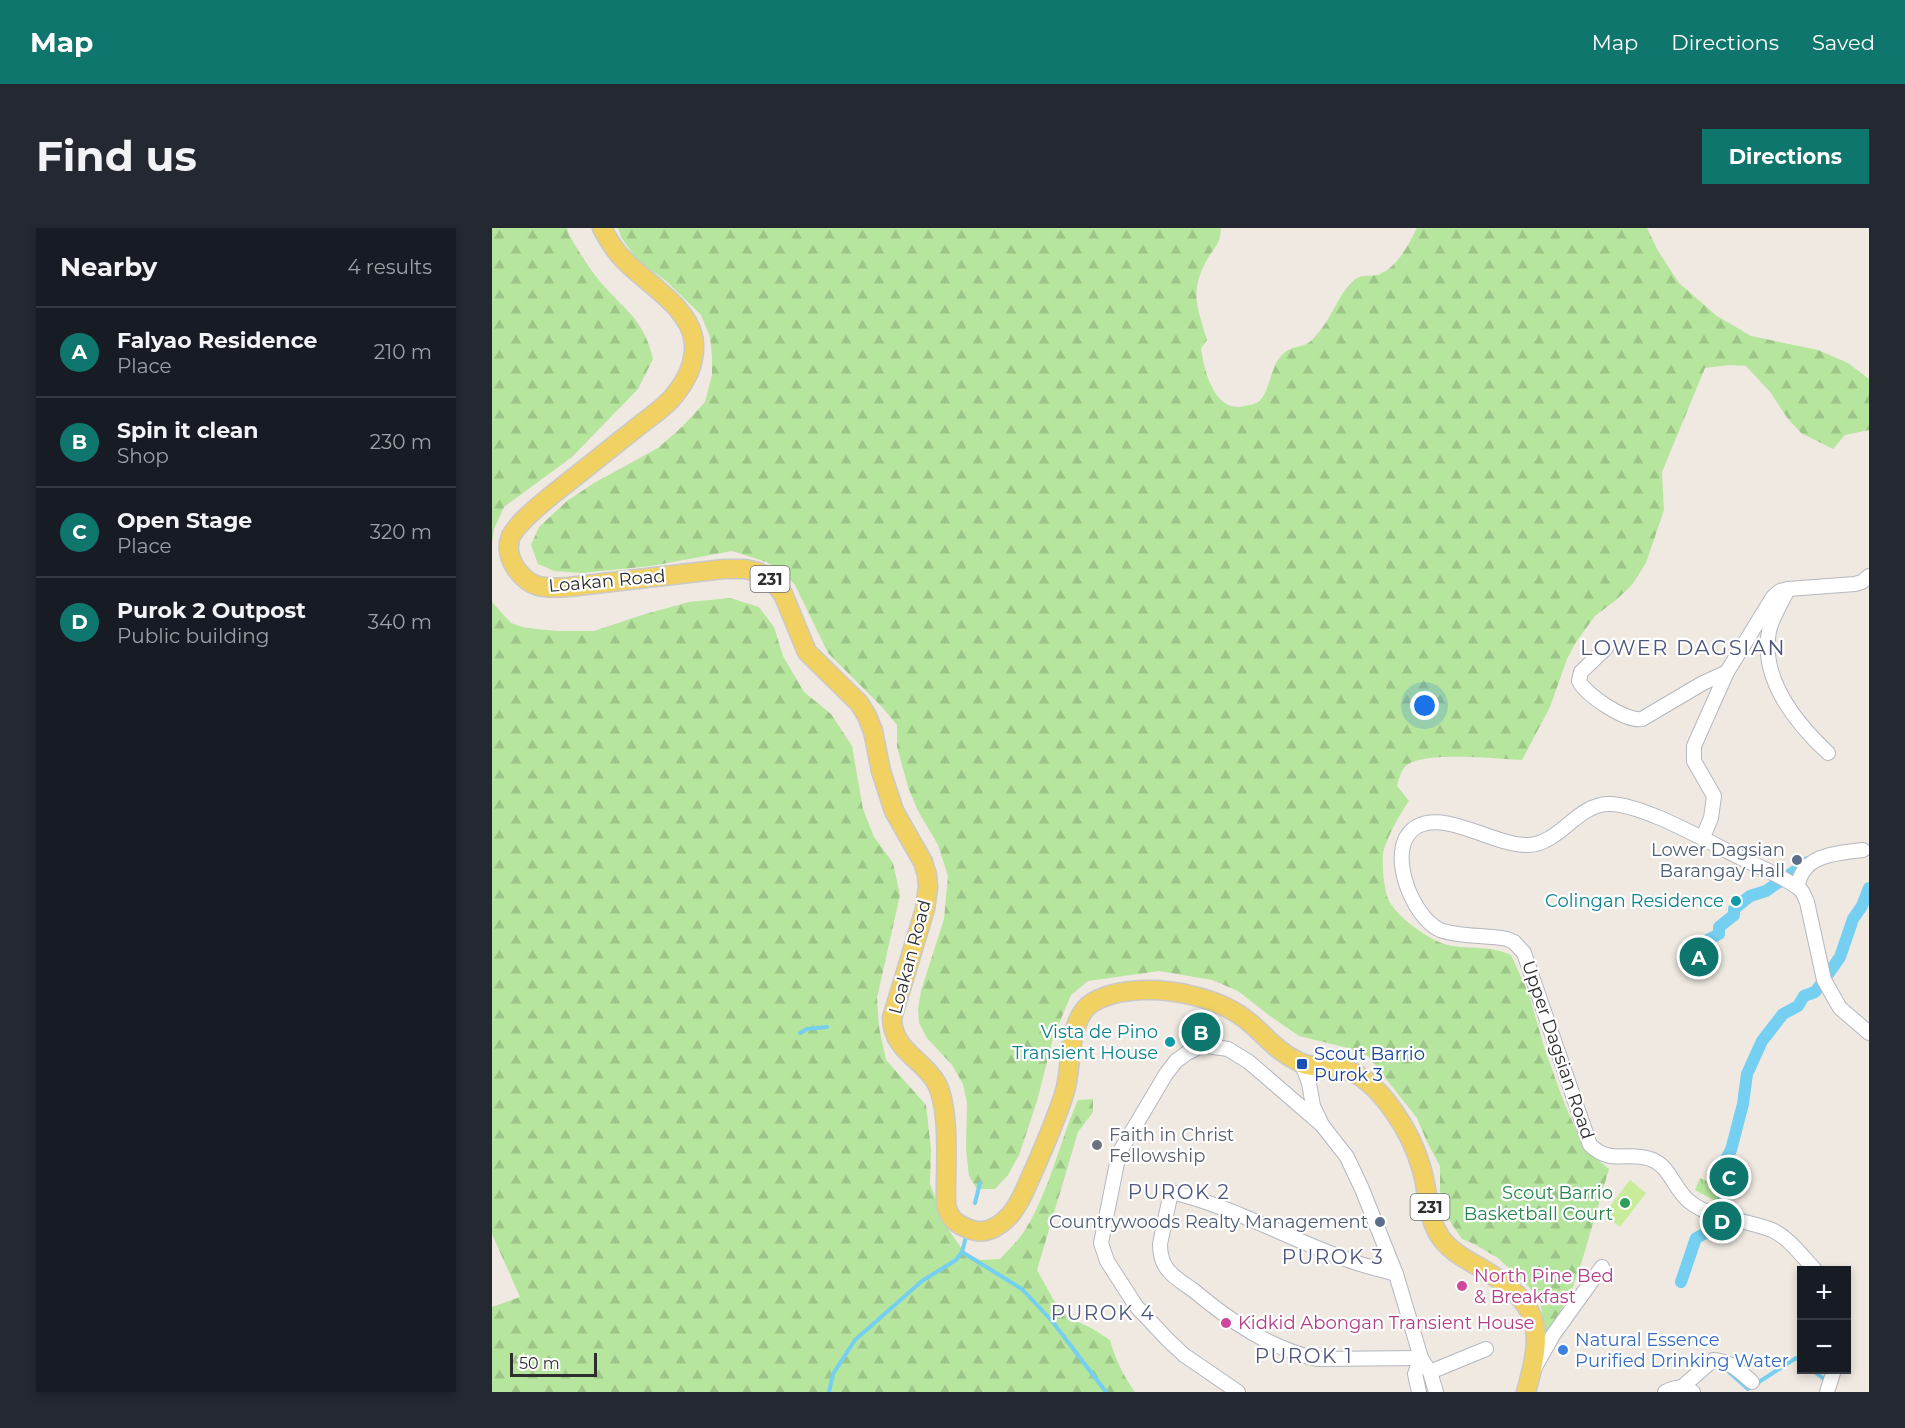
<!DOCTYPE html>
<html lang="en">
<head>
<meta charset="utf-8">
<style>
	:root { --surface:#171b24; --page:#242831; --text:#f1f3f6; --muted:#9ea1a6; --line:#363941; --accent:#0f766e }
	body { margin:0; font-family:Montserrat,sans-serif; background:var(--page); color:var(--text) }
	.controls { position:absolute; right:18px; bottom:18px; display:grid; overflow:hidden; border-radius:0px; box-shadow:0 3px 9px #0003 }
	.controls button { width:54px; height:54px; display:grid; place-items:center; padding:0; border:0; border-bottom:2px solid var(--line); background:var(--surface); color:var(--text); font:30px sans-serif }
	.scale { position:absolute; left:18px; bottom:15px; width:87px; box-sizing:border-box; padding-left:6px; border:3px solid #2e2e2e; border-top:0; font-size:16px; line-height:21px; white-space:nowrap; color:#2e2e2e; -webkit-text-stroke:4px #fff; paint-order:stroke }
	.you { position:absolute; left:933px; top:478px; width:21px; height:21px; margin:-15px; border:4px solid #fff; border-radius:50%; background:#1a73e8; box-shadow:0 0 0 9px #1a73e833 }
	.badge { display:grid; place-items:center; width:39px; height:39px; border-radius:50%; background:var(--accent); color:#fff; font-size:20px; font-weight:700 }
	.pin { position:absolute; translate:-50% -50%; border:3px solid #fff; box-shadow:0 2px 6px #0006 }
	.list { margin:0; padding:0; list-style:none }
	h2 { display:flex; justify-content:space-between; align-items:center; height:78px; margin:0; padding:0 24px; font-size:26px }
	h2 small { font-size:20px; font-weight:400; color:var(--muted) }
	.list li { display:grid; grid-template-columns:39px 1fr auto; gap:18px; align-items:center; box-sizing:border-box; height:90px; padding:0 24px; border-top:2px solid var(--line) }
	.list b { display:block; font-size:22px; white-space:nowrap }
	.list p { margin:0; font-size:20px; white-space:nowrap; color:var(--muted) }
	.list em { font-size:20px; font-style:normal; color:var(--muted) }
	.map { position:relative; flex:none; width:1377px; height:1164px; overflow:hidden; border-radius:0px }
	header { display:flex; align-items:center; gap:36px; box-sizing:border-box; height:84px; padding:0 30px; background:var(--accent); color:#fff }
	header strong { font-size:28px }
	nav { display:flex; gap:33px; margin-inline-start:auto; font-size:21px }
	.intro { display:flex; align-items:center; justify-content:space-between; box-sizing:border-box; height:144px; padding:0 36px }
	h1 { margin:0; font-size:42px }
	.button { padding:15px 27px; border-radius:0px; background:var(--accent); color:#fff; font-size:21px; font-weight:700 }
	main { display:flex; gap:36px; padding:0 36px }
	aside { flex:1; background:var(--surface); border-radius:0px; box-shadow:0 3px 9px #0003 }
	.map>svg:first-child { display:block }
	.forest { fill:url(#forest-firs) }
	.park { fill:url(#park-tufts) }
	.pitch { fill:#c9ec9a }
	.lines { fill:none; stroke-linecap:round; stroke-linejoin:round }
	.stream { stroke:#75cff0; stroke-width:4 }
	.canal { stroke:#75cff0; stroke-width:12 }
	.minor-casing { stroke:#b4b7c1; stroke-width:16 }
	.major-casing { stroke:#c9c9c9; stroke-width:21 }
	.minor { stroke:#fff; stroke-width:14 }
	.major { stroke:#f2d163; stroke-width:18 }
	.service-dot { fill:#5c6f8a; stroke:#fff; stroke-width:2 }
	.culture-dot { fill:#0f9aa8; stroke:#fff; stroke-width:2 }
	.transit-dot { fill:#1a4fb4; stroke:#fff; stroke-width:2 }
	.worship-dot { fill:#6b7280; stroke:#fff; stroke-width:2 }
	.leisure-dot { fill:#2e9e5b; stroke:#fff; stroke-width:2 }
	.hotel-dot { fill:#d1479c; stroke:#fff; stroke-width:2 }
	.shop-dot { fill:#3f7fe0; stroke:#fff; stroke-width:2 }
	.labels { text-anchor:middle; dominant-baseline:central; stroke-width:4.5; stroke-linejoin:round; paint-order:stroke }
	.shield { fill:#fff; stroke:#6d6d6d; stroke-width:1.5 }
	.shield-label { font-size:16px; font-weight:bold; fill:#2e2e2e }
	.street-label { font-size:18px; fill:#2e2e2e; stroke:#fff }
	.service-label { font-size:18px; fill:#4e5e75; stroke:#fff; text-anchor:end }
	.culture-label { font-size:18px; fill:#0d838f; stroke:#fff; text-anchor:end }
	.transit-label { font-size:18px; fill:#164399; stroke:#fff; text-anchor:start }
	.worship-label { font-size:18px; fill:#5b616d; stroke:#fff; text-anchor:start }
	.leisure-label { font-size:18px; fill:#27864d; stroke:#fff; text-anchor:end }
	.hotel-label { font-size:18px; fill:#b23c85; stroke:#fff; text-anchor:start }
	.shop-label { font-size:18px; fill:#366cbe; stroke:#fff; text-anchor:start }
	.neighbourhood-label { font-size:20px; letter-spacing:1.5px; fill:#4d5680; stroke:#fff }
	.quarter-label { font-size:21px; letter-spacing:1.5px; fill:#4d5680; stroke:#fff }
</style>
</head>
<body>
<header>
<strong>Map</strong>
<nav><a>Map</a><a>Directions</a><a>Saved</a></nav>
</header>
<div class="intro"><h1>Find us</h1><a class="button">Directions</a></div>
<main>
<aside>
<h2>Nearby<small>4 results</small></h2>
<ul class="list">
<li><span class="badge">A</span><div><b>Falyao Residence</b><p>Place</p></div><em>210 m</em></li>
<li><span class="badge">B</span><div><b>Spin it clean</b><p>Shop</p></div><em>230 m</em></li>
<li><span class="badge">C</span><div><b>Open Stage</b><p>Place</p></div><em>320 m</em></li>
<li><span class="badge">D</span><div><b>Purok 2 Outpost</b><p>Public building</p></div><em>340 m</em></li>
</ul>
</aside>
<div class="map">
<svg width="1377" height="1164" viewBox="0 0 1377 1164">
	<defs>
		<pattern id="forest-firs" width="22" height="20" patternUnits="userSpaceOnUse" patternTransform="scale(1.5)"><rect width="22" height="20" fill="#b6e59e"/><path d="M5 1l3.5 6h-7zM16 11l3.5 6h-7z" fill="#9dc588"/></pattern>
		<pattern id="park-tufts" width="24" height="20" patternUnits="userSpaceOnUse" patternTransform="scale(1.5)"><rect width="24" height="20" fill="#b6e59e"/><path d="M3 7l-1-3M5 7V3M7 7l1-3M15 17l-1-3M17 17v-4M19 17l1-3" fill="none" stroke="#9dc588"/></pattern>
	</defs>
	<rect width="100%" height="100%" fill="#efe9e1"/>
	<g class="forest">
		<path d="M 0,0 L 75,0 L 77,7 C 86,22 95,37 106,51 C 131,82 151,88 161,131 L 146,161 L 80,229 L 12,279 L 2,301 L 0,316 Z"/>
		<path d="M 126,0 L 729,0 C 729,14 723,19 716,30 C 697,63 705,78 715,112 L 709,120 C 712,142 722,186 753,178 C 757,177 763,176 766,174 C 776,168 779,140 788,129 C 799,117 805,121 816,115 C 820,113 823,108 826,105 C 840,90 845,69 859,55 C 869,44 877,50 888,46 C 906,38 917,16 925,0 L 1155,0 L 1166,23 L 1187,55 L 1225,88 L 1259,108 L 1326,122 L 1356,135 L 1377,151 L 1377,202 L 1353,207 L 1341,221 L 1309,205 L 1296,191 L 1278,164 L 1254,138 L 1238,137 L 1213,140 L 1170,244 L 1172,282 L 1154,335 L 1139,358 L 1124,372 L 1103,388 L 1084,414 L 1075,431 L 1058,479 L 1030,532 C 1006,531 933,523 915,537 C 909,542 907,550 905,558 L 917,573 C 909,584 892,614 891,627 C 890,638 892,664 897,673 C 906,689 931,707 947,714 C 971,724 993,715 1019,727 L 1037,766 L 1052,819 L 1073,877 L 1091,917 L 1101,928 L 1117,941 L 1090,1033 L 1080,1061 L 1054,1111 L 1048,1072 L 1036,1058 L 1006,1030 L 982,1016 L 970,1011 L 955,989 L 948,963 L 948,938 L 935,914 L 925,890 L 876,828 L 856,820 L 807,808 L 778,788 L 746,763 L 720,752 L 667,743 L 596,753 L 579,767 L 561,810 L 545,873 L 527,927 L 516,947 L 503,961 L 485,961 L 477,948 L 474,921 L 475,875 L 471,856 L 460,837 L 435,810 L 427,795 L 426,781 L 429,763 L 452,691 L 456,648 L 446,617 L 425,581 L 416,559 L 405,519 L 405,497 L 390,479 L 336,425 L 303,357 L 292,345 L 274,334 L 240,323 L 159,338 L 89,345 L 62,343 L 46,336 L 39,317 L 47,299 L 75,273 L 102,255 L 166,220 L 191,198 L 213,174 L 220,147 L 220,129 L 218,109 L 209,87 L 174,53 L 145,32 L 129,9 Z"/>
		<path d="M 238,370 L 267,379 L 282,399 L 291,428 L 312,464 L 339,486 L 360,518 L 371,581 L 382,609 L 401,635 L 408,667 L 385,770 L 387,799 L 394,832 L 434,877 L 439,921 L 438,956 L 454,998 L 472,1024 L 488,1032 L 508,1031 C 516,1022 526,1013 533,1002 C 558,962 567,915 586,872 L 601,871 L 601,884 L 586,904 L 545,1042 L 561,1071 L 576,1089 L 601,1101 L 618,1112 C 623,1131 632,1149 643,1164 L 0,1164 L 0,1079 L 28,1069 L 0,1006 L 0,374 L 19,395 L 34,400 L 66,403 L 102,403 L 150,387 L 197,374 Z"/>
	</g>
	<path class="park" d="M 1208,950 L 1227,959 L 1229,964 L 1225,974 L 1203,962 Z"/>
	<path class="pitch" d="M 1138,952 L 1154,965 L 1128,999 L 1112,986 Z"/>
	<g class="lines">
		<g class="stream">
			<path d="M 308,805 L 315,801 L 335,799"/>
			<path d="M 483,975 L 488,955"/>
			<path d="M 470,1024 L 530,1061 L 560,1093 L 614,1164"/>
			<path d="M 1320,1142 L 1336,1154"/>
			<path d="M 1237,1144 L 1256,1161 L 1304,1130 L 1310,1134"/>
			<path d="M 337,1164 L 341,1146 L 363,1112 L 430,1053 L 464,1032 L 470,1024 L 475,1005"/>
		</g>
		<g class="canal">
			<path d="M 1195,729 L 1206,717 L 1227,706 L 1227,699 L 1242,687 L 1242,681 L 1258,668 L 1274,663 L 1316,634"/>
			<path d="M 1231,980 L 1232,962 L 1225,947 L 1239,922 L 1251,876 L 1255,846 L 1270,813 L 1291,786 L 1306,778 L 1312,768 L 1323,764 L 1332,752 L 1348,729 L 1361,691 L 1370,678 L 1377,660"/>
			<path d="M 1189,1054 L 1204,1010 L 1222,1001 L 1228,989"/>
		</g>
		<g class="minor-casing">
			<g id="minor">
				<path d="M 1296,361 C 1290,374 1280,389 1277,403 C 1268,451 1305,496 1336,525"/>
				<path d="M 1114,420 L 1089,444 L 1087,453 C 1094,467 1134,494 1150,491 L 1211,455 L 1235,444"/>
				<path d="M 1211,609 L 1219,590 L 1222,568 L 1202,533 L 1202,518 L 1235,444 L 1281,369 L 1288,363 L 1296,361 L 1363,356 L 1370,354 L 1377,348"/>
				<path d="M 1305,658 C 1307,653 1309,645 1313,641 C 1324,626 1354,624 1371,622"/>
				<path d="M 810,836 L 817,855 L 821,878 L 830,897 L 855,929 L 870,961 L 904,1046 L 929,1130 L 938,1144 L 944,1164"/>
				<path d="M 1323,1042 C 1311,1029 1296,1009 1280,1002 C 1253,991 1221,992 1198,974 C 1182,962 1178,937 1158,931 C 1134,923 1119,937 1098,917 L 1032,725 L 1022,714 L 1015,711 C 995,707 966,709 948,702 C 919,689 891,616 926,598 C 956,583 1003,618 1036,617 C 1067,616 1084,578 1115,576 C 1148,574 1218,615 1249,630 C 1267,639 1288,647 1305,659 C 1311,662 1312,668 1315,674 L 1332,752 L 1348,780 L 1377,805"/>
				<path d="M 904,1046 C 886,1041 868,1037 851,1030 C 793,1009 739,978 679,964 L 668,1016 C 668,1025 670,1035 676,1042 C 682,1050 693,1056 701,1062 C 738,1093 777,1120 825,1131 L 929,1130"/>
				<path d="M 1043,1139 L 1061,1107 L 1110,1039"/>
				<path d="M 938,1144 L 994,1121"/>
				<path d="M 1190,1159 L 1221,1132 C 1239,1133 1247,1143 1260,1154"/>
				<path d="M 746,1164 L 692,1127 L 676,1112 L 644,1078 L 615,1033 L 609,1015 L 627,925 L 674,846 L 684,833 L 695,825 L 705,820 L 715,818 L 736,821 L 757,834 L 830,897"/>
				<path d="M 927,1164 L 923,1146 L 929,1130"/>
				<path d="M 1173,1164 C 1183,1159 1191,1157 1201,1164"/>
				<path d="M 1335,1164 L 1342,1142"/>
			</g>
		</g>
		<g class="major-casing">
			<path id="major" d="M 110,0 C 116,12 124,24 133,33 C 155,56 200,81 202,115 C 203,136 195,152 181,169 C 171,181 155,191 143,201 C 115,223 88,245 61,266 C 48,277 27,293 19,308 C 14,320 18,332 25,342 C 40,362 54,360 77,359 L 232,341 L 253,341 L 266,344 L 280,352 L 291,366 L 315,424 L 367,475 L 375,488 L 381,503 L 389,543 L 402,583 L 431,634 L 435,647 L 436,659 L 433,681 L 400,790 C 401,824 431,830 445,856 C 459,885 453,943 454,976 C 457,991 465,997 480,1002 C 495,1007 509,997 519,986 C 530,973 535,956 542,942 C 553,916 565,890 573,863 C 580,837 576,802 593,781 C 602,770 625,764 639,763 C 676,759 728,769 757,794 C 776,810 783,822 807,834 C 818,840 834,838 846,840 C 870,843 890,866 903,885 C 914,901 924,921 929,939 C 937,963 934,989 949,1010 C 958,1023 975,1032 989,1040 C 1048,1076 1053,1098 1034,1164"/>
		</g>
		<use href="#minor" class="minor"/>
		<use href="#major" class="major"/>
	</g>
	<g class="service-dot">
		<circle cx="1305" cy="632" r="6"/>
		<circle cx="888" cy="994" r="6"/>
	</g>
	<g class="culture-dot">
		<circle cx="1244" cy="673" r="6"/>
		<circle cx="678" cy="814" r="6"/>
	</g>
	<rect class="transit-dot" x="804" y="830" width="12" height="12" rx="3"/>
	<circle class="worship-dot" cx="605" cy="917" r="6"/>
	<circle class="leisure-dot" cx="1133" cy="975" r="6"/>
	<g class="hotel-dot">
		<circle cx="970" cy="1058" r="6"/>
		<circle cx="734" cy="1095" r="6"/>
	</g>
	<circle class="shop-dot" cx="1071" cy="1122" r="6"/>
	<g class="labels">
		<g class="shield">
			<rect x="258.5" y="338" width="39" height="26" rx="4.5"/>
			<rect x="918.5" y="966" width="39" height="26" rx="4.5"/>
		</g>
		<g class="shield-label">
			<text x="278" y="351">231</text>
			<text x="938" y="979">231</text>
		</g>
		<g class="street-label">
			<text transform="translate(115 353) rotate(-5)">Loakan Road</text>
			<text transform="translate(418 729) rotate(-75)">Loakan Road</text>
			<text transform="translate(1066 822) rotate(71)">Upper Dagsian Road</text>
		</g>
		<g class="service-label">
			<text x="1293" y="622">Lower Dagsian<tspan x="1293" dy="21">Barangay Hall</tspan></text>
			<text x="876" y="994">Countrywoods Realty Management</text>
		</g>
		<g class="culture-label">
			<text x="1232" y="673">Colingan Residence</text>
			<text x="666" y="804">Vista de Pino<tspan x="666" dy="21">Transient House</tspan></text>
		</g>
		<g class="transit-label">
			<text x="822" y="826">Scout Barrio<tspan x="822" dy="21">Purok 3</tspan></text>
		</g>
		<g class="worship-label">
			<text x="617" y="907">Faith in Christ<tspan x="617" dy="21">Fellowship</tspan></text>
		</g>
		<g class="leisure-label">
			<text x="1121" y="965">Scout Barrio<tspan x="1121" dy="21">Basketball Court</tspan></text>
		</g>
		<g class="hotel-label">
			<text x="982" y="1048">North Pine Bed<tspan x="982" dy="21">&amp; Breakfast</tspan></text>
			<text x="746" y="1095">Kidkid Abongan Transient House</text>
		</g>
		<g class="shop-label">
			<text x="1083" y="1112">Natural Essence<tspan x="1083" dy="21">Purified Drinking Water</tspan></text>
		</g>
		<g class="neighbourhood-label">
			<text x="687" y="964">PUROK 2</text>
			<text x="841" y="1029">PUROK 3</text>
			<text x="611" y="1085">PUROK 4</text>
			<text x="812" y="1128">PUROK 1</text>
		</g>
		<g class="quarter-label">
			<text x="1191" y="419">LOWER DAGSIAN</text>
		</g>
	</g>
</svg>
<div class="controls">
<button>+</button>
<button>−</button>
</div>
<div class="scale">50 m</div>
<div class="you"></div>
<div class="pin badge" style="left:1207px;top:729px">A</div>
<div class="pin badge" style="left:709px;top:804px">B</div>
<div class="pin badge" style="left:1237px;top:949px">C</div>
<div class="pin badge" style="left:1230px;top:993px">D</div>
</div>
</main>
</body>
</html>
